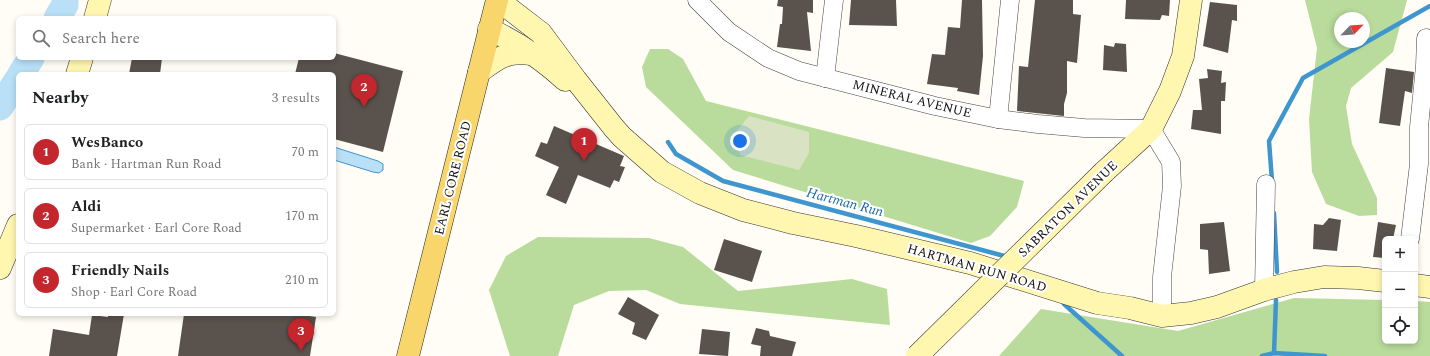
<!DOCTYPE html>
<html lang="en">
<head>
<meta charset="utf-8">
<style>
	:root { --surface:#fff; --page:#f2f2f2; --text:#202124; --muted:#757577; --line:#e0e0e0; --accent:#c4262e }
	body { margin:0; font-family:Spectral,serif; background:var(--page); color:var(--text) }
	.controls { position:absolute; right:12px; bottom:12px; display:grid; overflow:hidden; border-radius:6px; box-shadow:0 2px 6px #0003 }
	.controls button { width:36px; height:36px; display:grid; place-items:center; padding:0; border:0; border-bottom:1px solid var(--line); background:var(--surface); color:var(--text); font:20px sans-serif }
	.compass { position:absolute; left:1334px; top:12px; width:36px; height:36px; border-radius:50%; background:var(--surface); box-shadow:0 2px 6px #0003; rotate:65deg }
	.you { position:absolute; left:740px; top:141px; width:14px; height:14px; margin:-10px; border:3px solid #fff; border-radius:50%; background:#1a73e8; box-shadow:0 0 0 6px #1a73e833 }
	.badge { display:grid; place-items:center; width:26px; height:26px; border-radius:50%; background:var(--accent); color:#fff; font-size:13px; font-weight:700 }
	.pin { position:absolute; translate:-50% -33px; filter:drop-shadow(0 1px 2px #0008) }
	.pin::after { content:''; position:absolute; top:21px; width:14px; height:12px; background:inherit; clip-path:polygon(0 0,100% 0,50% 100%) }
	.list { margin:0; padding:0; list-style:none }
	h2 { display:flex; justify-content:space-between; align-items:center; height:52px; margin:0; padding:0 16px; font-size:17px }
	h2 small { font-size:13px; font-weight:400; color:var(--muted) }
	.list li { display:grid; grid-template-columns:26px 1fr auto; gap:12px; align-items:center; box-sizing:border-box; height:56px; margin:0 8px 8px; padding:0 8px; border:1px solid var(--line); border-radius:6px }
	.list b { display:block; font-size:15px; white-space:nowrap }
	.list p { margin:0; font-size:13px; white-space:nowrap; color:var(--muted) }
	.list em { font-size:13px; font-style:normal; color:var(--muted) }
	.icon { flex:none; width:22px; height:22px; fill:none; stroke:currentColor; stroke-width:2; stroke-linecap:round; stroke-linejoin:round }
	.map { position:relative; flex:none; width:1430px; height:356px; overflow:hidden }
	.search { position:absolute; background:var(--surface); box-shadow:0 2px 6px #0003; left:16px; top:16px; width:320px; height:44px; display:flex; align-items:center; gap:10px; box-sizing:border-box; padding:0 14px; border-radius:6px; color:var(--muted); font-size:15px }
	.panel { position:absolute; background:var(--surface); box-shadow:0 2px 6px #0003; left:16px; top:72px; width:320px; height:244px; border-radius:6px }
	.map>svg:first-child { display:block }
	.forest { fill:#b9dc9c; fill-rule:evenodd }
	.cemetery { fill:#d9e3c4 }
	.water { fill:#b9e0f7; stroke:#3f96cf }
	.lines { fill:none; stroke-linecap:round; stroke-linejoin:round }
	.stream { stroke:#3f96cf; stroke-width:4.5 }
	.river { stroke:#b9e0f7; stroke-width:27 }
	.building { fill:#5a524d }
	.street-casing { stroke:#444; stroke-width:19 }
	.secondary-casing { stroke:#333; stroke-width:23 }
	.primary-casing { stroke:#222; stroke-width:23 }
	.street { stroke:#fff; stroke-width:18 }
	.secondary { stroke:#fff6b0; stroke-width:22 }
	.primary { stroke:#f9d66b; stroke-width:22 }
	.secondary-bridge-casing { stroke:#333; stroke-width:23; stroke-linecap:butt }
	.secondary-bridge { stroke:#fff6b0; stroke-width:22 }
	.labels { text-anchor:middle; dominant-baseline:central; stroke-width:4; stroke-linejoin:round; paint-order:stroke }
	.street-label { font-size:13px; fill:#111; stroke:#fff }
	.water-label { font-size:14px; font-style:italic; fill:#1768a6; stroke:#fff }
</style>
</head>
<body>
<div class="map">
<svg width="1430" height="356" viewBox="0 0 1430 356">
	<rect width="100%" height="100%" fill="#fffdf5"/>
	<g class="forest">
		<path d="M 1305,0 L 1407,0 L 1393,52 L 1351,88 L 1346,106 L 1352,144 L 1377,198 L 1377,215 L 1359,216 L 1326,204 L 1312,172 L 1309,119 L 1317,48 ZM 1340,18 L 1364,18 L 1364,42 L 1340,42 Z"/>
		<path d="M 650,49 L 668,49 L 683,59 L 706,101 L 1024,181 L 1017,207 L 990,236 L 971,243 L 733,170 L 646,87 L 642,67 Z"/>
		<path d="M 538,237 L 649,238 L 683,247 L 738,291 L 852,279 L 887,289 L 890,325 L 680,304 L 646,290 L 609,291 L 574,305 L 558,356 L 510,356 L 489,290 L 506,256 Z"/>
		<path d="M 1294,298 L 1385,300 L 1385,341 L 1415,341 L 1415,301 L 1430,302 L 1430,356 L 999,356 L 1041,309 L 1178,331 Z"/>
	</g>
	<path class="cemetery" d="M 749,116 L 809,132 L 809,153 L 799,170 L 740,155 L 735,133 Z"/>
	<path class="water" d="M 334,147 L 378,161 L 383,164 L 383,170 L 379,173 L 373,172 L 334,160 Z"/>
	<g class="lines">
		<g class="stream">
			<path d="M 668,142 L 676,154 L 723,181 L 1008,257"/>
			<path d="M 1272,181 L 1269,141 L 1303,78 L 1430,6"/>
			<path d="M 1274,213 L 1277,272"/>
			<path d="M 1064,304 L 1122,356"/>
			<path d="M 1274,353 L 1276,300"/>
			<path d="M 1262,356 L 1274,353 L 1325,356"/>
		</g>
		<g class="river">
			<path d="M 57,18 L 65,5 L 65,0"/>
			<path d="M 21,74 L 31,58"/>
			<path d="M 0,107 L 18,79"/>
		</g>
	</g>
	<g class="building">
		<path d="M 778,0 L 813,0 L 813,13 L 807,12 L 811,51 L 777,47 L 780,24 L 782,24 L 783,7 L 777,6 Z"/>
		<path d="M 851,0 L 896,0 L 897,26 L 849,25 Z"/>
		<path d="M 962,0 L 982,0 L 983,56 L 979,95 L 957,91 L 958,88 L 927,84 L 932,54 L 945,55 L 948,27 L 960,28 Z"/>
		<path d="M 1035,0 L 1073,0 L 1073,14 L 1081,15 L 1077,63 L 1067,61 L 1067,93 L 1064,104 L 1064,116 L 1017,111 L 1019,66 L 1028,67 Z"/>
		<path d="M 1126,0 L 1170,0 L 1169,16 L 1162,15 L 1160,20 L 1125,19 Z"/>
		<path d="M 1210,2 L 1237,5 L 1237,21 L 1232,20 L 1228,53 L 1203,46 Z"/>
		<path d="M 1115,43 L 1126,44 L 1127,72 L 1103,70 L 1104,45 L 1114,47 Z"/>
		<path d="M 334,53 L 403,71 L 383,152 L 334,139 L 334,74 L 295,74 L 299,58 L 334,58 Z"/>
		<path d="M 132,58 L 162,58 L 160,74 L 129,74 Z"/>
		<path d="M 1386,68 L 1414,72 L 1412,93 L 1405,91 L 1400,126 L 1379,123 Z"/>
		<path d="M 1207,69 L 1222,71 L 1221,83 L 1226,82 L 1225,101 L 1221,101 L 1221,134 L 1191,129 L 1193,110 L 1202,110 L 1199,79 L 1208,78 Z"/>
		<path d="M 554,126 L 624,156 L 620,166 L 625,167 L 619,182 L 614,180 L 610,188 L 578,175 L 566,204 L 546,195 L 559,167 L 535,156 L 541,142 L 547,144 Z"/>
		<path d="M 1329,218 L 1341,220 L 1337,251 L 1313,249 L 1314,224 L 1323,225 Z"/>
		<path d="M 1224,222 L 1230,271 L 1209,274 L 1208,250 L 1200,249 L 1200,224 Z"/>
		<path d="M 1378,222 L 1396,225 L 1393,239 L 1385,239 L 1385,258 L 1373,257 Z"/>
		<path d="M 724,239 L 762,251 L 752,282 L 714,270 Z"/>
		<path d="M 628,297 L 659,315 L 646,340 L 632,334 L 635,323 L 618,314 Z"/>
		<path d="M 108,314 L 124,314 L 117,356 L 49,356 L 53,329 L 89,335 L 92,315 L 108,317 Z"/>
		<path d="M 184,314 L 296,314 L 316,317 L 310,356 L 178,356 Z"/>
		<path d="M 756,328 L 769,331 L 770,336 L 796,342 L 792,356 L 760,356 L 761,346 L 751,344 Z"/>
		<path d="M 702,329 L 730,332 L 728,356 L 699,354 Z"/>
	</g>
	<g class="lines">
		<g class="street-casing">
			<g id="street">
				<path d="M 697,0 L 729,32 L 768,58 L 799,71 L 935,106 L 998,119 L 1038,124 L 1084,128 L 1151,129 L 1171,162 L 1172,186 L 1162,277 L 1162,316"/>
				<path d="M 825,78 L 834,0"/>
				<path d="M 998,119 L 1010,0"/>
				<path d="M 1410,239 L 1419,164 L 1419,127 L 1425,66 L 1426,38"/>
				<path d="M 1264,290 L 1266,184"/>
			</g>
		</g>
		<g class="secondary-casing">
			<g id="secondary">
				<path d="M 498,0 L 541,33 L 576,80 L 614,128 L 622,137 L 662,172 L 700,193 L 743,210 L 793,223 L 856,236 L 970,263 L 1097,303 L 1130,308 L 1162,316 L 1191,313 L 1217,307 L 1264,290 L 1294,282 L 1324,277 L 1358,278 L 1385,281"/>
				<path d="M 95,18 L 100,0"/>
				<path d="M 489,29 C 517,42 542,59 565,80"/>
				<path d="M 479,72 C 498,58 506,51 531,54"/>
				<path d="M 77,74 L 82,58"/>
				<path d="M 1104,172 L 1151,129 L 1170,91 L 1183,56 L 1191,0"/>
				<path d="M 0,268 L 18,225"/>
				<path d="M 1415,285 L 1430,287"/>
			</g>
		</g>
		<g class="primary-casing">
			<path id="primary" d="M 408,356 L 497,0"/>
		</g>
		<use href="#street" class="street"/>
		<use href="#secondary" class="secondary"/>
		<use href="#primary" class="primary"/>
		<g class="secondary-bridge-casing">
			<path id="secondary-bridge" d="M 917,356 L 1104,172"/>
		</g>
		<use href="#secondary-bridge" class="secondary-bridge"/>
	</g>
	<g class="labels">
		<g class="street-label">
			<text transform="translate(912 99) rotate(14)">MINERAL AVENUE</text>
			<text transform="translate(453 178) rotate(-76)">EARL CORE ROAD</text>
			<text transform="translate(1068 209) rotate(-44)">SABRATON AVENUE</text>
			<text transform="translate(977 268) rotate(16)">HARTMAN RUN ROAD</text>
		</g>
		<g class="water-label">
			<text transform="translate(845 202) rotate(15)">Hartman Run</text>
		</g>
	</g>
</svg>
<div class="controls">
<button>+</button>
<button>−</button>
<button><svg class="icon" aria-label="locate" viewBox="0 0 24 24"><circle cx="12" cy="12" r="6"/><path d="M12 2v4M12 18v4M2 12h4M18 12h4"/></svg></button>
</div>
<svg class="compass" viewBox="-18 -18 36 36"><path d="M0-13l5 13h-10z" fill="#e53935"/><path d="M0 13l5-13h-10z" fill="#757577"/></svg>
<div class="you"></div>
<div class="pin badge" style="left:584px;top:161px">1</div>
<div class="pin badge" style="left:364px;top:107px">2</div>
<div class="pin badge" style="left:301px;top:351px">3</div>
<div class="search"><svg class="icon" aria-label="search" viewBox="0 0 24 24"><circle cx="10" cy="10" r="6"/><path d="M15 15l6 6"/></svg>Search here</div>
<section class="panel">
<h2>Nearby<small>3 results</small></h2>
<ul class="list">
<li><span class="badge">1</span><div><b>WesBanco</b><p>Bank · Hartman Run Road</p></div><em>70 m</em></li>
<li><span class="badge">2</span><div><b>Aldi</b><p>Supermarket · Earl Core Road</p></div><em>170 m</em></li>
<li><span class="badge">3</span><div><b>Friendly Nails</b><p>Shop · Earl Core Road</p></div><em>210 m</em></li>
</ul>
</section>
</div>
</body>
</html>
